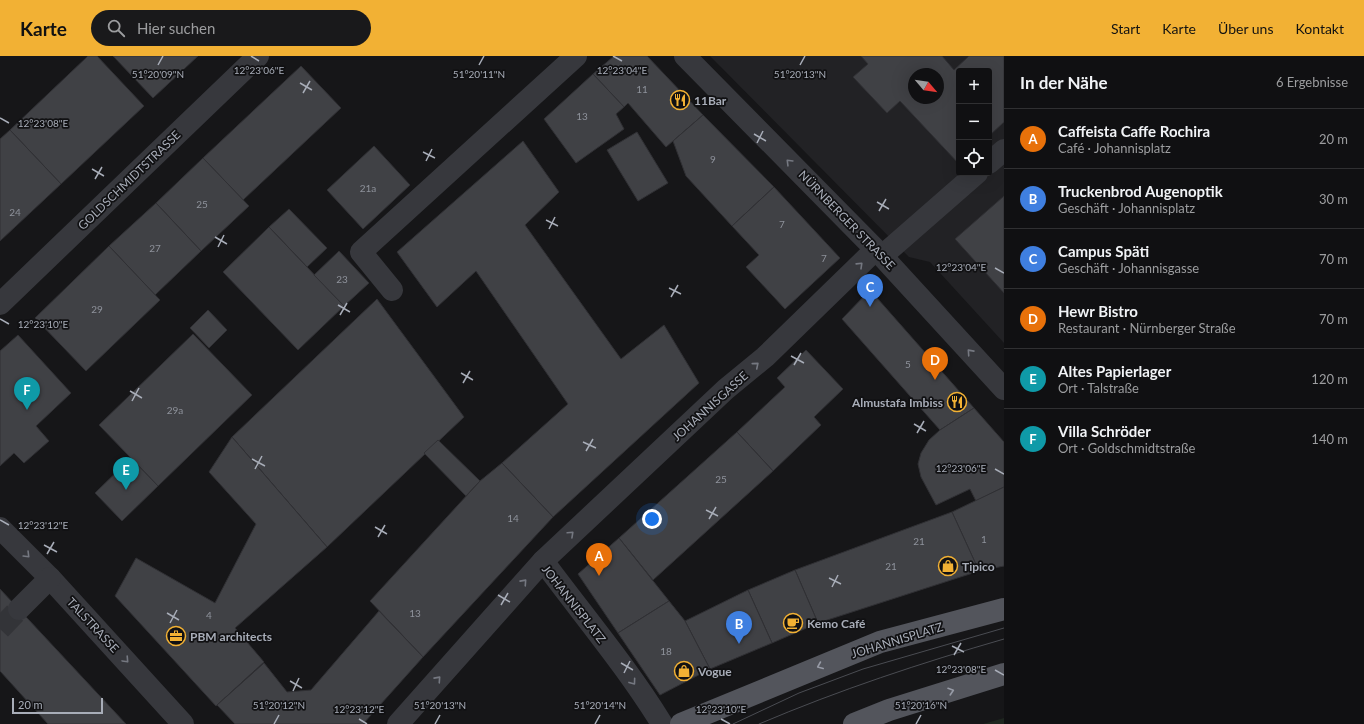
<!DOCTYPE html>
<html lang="de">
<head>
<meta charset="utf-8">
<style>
	:root { --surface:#101012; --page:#19191b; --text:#f1f3f6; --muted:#9c9d9f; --line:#303032; --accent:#f2b134 }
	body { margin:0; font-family:Lato,sans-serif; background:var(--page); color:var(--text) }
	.controls { position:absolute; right:12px; top:12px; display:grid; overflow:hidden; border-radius:4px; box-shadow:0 4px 16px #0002 }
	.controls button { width:36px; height:36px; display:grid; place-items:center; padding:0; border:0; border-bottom:1px solid var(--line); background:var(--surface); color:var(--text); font:20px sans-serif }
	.compass { position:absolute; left:908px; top:12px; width:36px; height:36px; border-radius:50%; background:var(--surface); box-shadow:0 4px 16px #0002; rotate:119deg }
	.scale { position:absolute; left:12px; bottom:10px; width:91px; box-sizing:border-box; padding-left:4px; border:2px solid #a8adb8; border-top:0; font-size:11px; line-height:14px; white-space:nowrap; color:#a8adb8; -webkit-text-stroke:3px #111113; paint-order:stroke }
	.you { position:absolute; left:652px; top:463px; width:14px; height:14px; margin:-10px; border:3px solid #fff; border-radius:50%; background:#1a73e8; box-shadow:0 0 0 6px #1a73e833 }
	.badge { display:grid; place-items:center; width:26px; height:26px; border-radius:50%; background:var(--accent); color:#fff; font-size:13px; font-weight:700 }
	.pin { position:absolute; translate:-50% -33px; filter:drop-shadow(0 1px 2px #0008) }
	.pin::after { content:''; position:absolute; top:21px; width:14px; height:12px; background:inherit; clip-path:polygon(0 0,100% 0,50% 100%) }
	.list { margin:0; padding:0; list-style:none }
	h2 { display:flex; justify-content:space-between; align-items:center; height:52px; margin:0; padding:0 16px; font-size:17px }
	h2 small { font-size:13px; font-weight:400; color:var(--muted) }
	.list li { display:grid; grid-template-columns:26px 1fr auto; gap:12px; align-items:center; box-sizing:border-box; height:60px; padding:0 16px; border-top:1px solid var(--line) }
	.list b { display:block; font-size:15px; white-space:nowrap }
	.list p { margin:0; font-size:13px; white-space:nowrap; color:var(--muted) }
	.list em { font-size:13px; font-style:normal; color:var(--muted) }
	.icon { flex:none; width:22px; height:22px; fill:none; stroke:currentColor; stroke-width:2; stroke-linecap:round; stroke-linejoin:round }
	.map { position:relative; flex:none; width:1004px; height:668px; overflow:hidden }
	header { display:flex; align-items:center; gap:24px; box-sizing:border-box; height:56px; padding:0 20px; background:var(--accent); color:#111 }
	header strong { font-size:19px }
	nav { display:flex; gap:22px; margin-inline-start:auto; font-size:14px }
	.search { width:280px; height:36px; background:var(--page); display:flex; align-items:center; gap:10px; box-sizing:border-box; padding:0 14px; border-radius:22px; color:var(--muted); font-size:15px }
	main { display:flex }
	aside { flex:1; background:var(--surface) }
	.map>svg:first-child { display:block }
	.built { fill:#222225; fill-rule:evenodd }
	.green { fill:#1e261f }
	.building { fill:#404145; stroke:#303034; fill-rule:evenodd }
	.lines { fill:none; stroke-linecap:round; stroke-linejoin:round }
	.minor-tunnel { stroke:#333438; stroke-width:22; stroke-dasharray:22 11; stroke-linecap:butt }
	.minor { stroke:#37383d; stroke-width:22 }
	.major { stroke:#53555c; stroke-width:22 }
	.tram { stroke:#4a4c52; stroke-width:1 }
	.oneway { stroke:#757881 }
	.oneway2 { stroke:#979ba6 }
	.ticks { fill:none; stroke:#a8adb8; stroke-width:1.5 }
	.labels { text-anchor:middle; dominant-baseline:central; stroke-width:3.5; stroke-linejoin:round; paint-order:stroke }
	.number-label { font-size:10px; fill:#8e929b }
	.poi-label { font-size:12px; font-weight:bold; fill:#a8adb8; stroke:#111113; text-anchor:start }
	.street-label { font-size:12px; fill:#a8adb8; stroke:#111113 }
	.ticks-label { font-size:10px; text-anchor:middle; fill:#a8adb8; stroke:#111113; stroke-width:3.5; stroke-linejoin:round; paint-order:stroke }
</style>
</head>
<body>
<header>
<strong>Karte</strong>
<div class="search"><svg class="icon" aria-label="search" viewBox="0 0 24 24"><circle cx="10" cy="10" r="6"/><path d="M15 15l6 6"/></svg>Hier suchen</div>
<nav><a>Start</a><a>Karte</a><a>Über uns</a><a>Kontakt</a></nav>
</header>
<main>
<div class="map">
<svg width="1004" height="668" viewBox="0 0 1004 668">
	<rect width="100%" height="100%" fill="#161618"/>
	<path class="built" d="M 710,0 L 1004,0 L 1004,287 L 930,206 L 909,201 ZM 959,15 L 989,15 L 989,117 L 959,117 ZM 914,18 L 938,18 L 938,42 L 914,42 Z"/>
	<path class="green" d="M 1004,662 L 1004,668 L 983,668 Z"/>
	<g class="building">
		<path d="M 88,0 L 97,0 L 144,50 L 61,128 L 10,74 Z"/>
		<path d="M 113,0 L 198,0 L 153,42 Z"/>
		<path d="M 614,0 L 647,0 L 703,59 L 666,91 L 628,47 L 624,51 L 593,18 Z"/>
		<path d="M 861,0 L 942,0 L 954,14 L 969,0 L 1004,0 L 1004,66 L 989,80 L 989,15 L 959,15 L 959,108 L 900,45 L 887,57 L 853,21 L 868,8 ZM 914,18 L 938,18 L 938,42 L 914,42 Z"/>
		<path d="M 301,10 L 341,52 L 243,144 L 203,102 Z"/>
		<path d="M 593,18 L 624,51 L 616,58 L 624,73 L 576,107 L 544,63 Z"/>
		<path d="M 703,59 L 774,131 L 732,170 L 686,120 L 673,85 Z"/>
		<path d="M 10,74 L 61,128 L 0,185 L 0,83 Z"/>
		<path d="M 637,76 L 668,127 L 638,145 L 607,94 Z"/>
		<path d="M 523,85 L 559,136 L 525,169 L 621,303 L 664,269 L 699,327 L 553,461 L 502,407 L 568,348 L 476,215 L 437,251 L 397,196 Z"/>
		<path d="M 374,90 L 410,129 L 363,173 L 327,134 Z"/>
		<path d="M 203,102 L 249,150 L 201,195 L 156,147 Z"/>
		<path d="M 774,131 L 840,202 L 785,253 L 746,211 L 759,199 L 732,170 Z"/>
		<path d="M 1004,140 L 1004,237 L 955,183 Z"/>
		<path d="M 156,147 L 201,195 L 155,239 L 109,190 Z"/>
		<path d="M 289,153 L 327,192 L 307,211 L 269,171 Z"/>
		<path d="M 269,171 L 344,250 L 298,294 L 223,216 Z"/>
		<path d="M 109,190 L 160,244 L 86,315 L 35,262 Z"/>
		<path d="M 339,195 L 369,227 L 344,250 L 314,219 Z"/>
		<path d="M 870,234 L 974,352 L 940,374 L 842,263 Z"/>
		<path d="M 377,243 L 464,361 L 327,491 L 232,381 Z"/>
		<path d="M 208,254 L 227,274 L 209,292 L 190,272 Z"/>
		<path d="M 193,278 L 252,339 L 158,430 L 99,369 Z"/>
		<path d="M 18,279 L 71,337 L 36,370 L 49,385 L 24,407 L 14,397 L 0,410 L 0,295 Z"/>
		<path d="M 806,294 L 843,333 L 814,361 L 821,369 L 773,415 L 737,376 L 785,331 L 777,322 Z"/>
		<path d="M 974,352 L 1004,386 L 1004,431 L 976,445 L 970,433 L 936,449 L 921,421 L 918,408 L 921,397 L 929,384 L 940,374 Z"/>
		<path d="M 737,376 L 773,415 L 653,524 L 619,482 Z"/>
		<path d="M 232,381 L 327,491 L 235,572 L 264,606 L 216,650 L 115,540 L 136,502 L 215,547 L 256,468 L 209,416 Z"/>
		<path d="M 438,384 L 480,425 L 466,440 L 424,397 Z"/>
		<path d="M 131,402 L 158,430 L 122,465 L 95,437 Z"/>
		<path d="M 502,407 L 553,461 L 423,601 L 370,545 L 480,425 Z"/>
		<path d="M 1004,431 L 1004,510 L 979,515 L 952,456 Z"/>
		<path d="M 952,456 L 979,515 L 818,567 L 795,514 Z"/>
		<path d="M 619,482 L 669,545 L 618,577 L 578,518 Z"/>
		<path d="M 795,514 L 818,567 L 772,587 L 748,534 Z"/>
		<path d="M 0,533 L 126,668 L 48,668 L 0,615 Z"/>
		<path d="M 748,534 L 772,587 L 710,613 L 685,565 Z"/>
		<path d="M 669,545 L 685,565 L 710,613 L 660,639 L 618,577 Z"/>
		<path d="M 379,555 L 423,601 L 363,668 L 235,668 L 217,649 L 264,607 L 287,636 L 311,634 Z"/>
	</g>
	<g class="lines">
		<path class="minor-tunnel" d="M 0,573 L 19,553"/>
		<g class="minor">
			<path d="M 685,0 L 882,200 L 1004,333"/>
			<path d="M 989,107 L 1004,94"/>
			<path d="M 882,200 L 977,117"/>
			<path d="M 392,234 L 361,196 L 576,0"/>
			<path d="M 0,248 L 258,0"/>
			<path d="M 0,472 L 50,522 L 183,668"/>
			<path d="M 543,505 C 583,559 627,611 662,668"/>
			<path d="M 19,553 L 50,522"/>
			<path d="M 398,668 L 543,505 L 726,333 L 765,301 L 875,194"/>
		</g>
		<g class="major">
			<path d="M 681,668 L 880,586 L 1004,553"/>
			<path d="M 854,668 L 889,654 L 1004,618"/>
		</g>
		<g class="tram">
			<path d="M 733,668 L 799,637 L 863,613 L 1004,572"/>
			<path d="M 759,668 C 839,634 921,607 1004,583"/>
		</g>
	</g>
	<defs><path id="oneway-chevron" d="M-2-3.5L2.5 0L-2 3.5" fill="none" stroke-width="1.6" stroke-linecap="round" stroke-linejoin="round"/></defs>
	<g class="oneway">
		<use href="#oneway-chevron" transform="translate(789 106) rotate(-135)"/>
		<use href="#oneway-chevron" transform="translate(860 209) rotate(-44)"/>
		<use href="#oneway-chevron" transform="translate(970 296) rotate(-132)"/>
		<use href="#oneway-chevron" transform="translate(756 309) rotate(-40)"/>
		<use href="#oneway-chevron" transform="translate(571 478) rotate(-43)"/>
		<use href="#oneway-chevron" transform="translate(27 499) rotate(45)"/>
		<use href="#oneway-chevron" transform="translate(524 526) rotate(-48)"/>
		<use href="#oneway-chevron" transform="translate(126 604) rotate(47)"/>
		<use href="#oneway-chevron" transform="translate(438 623) rotate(-48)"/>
		<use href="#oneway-chevron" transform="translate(633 626) rotate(54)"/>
	</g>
	<g class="oneway2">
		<use href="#oneway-chevron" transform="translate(820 610) rotate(157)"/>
		<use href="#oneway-chevron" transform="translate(951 635) rotate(-18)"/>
	</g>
	<path class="ticks" d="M 251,0 L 259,5M 613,0 L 622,5M 158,9 L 163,0M 479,9 L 484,0M 800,9 L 805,0M 300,27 L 312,34M 303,37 L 310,25M 0,62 L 9,67M 754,78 L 766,85M 757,87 L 763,75M 423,96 L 435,102M 426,105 L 432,93M 92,113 L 104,120M 95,123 L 102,111M 877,146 L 889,153M 879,155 L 886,143M 546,164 L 558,170M 549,173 L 555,161M 215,181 L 227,188M 218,191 L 224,179M 995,212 L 1004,217M 669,232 L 681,238M 671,241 L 678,229M 338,249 L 350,256M 340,259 L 347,247M 0,263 L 9,268M 791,300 L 804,307M 794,309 L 801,297M 461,317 L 473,324M 463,327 L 470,315M 130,335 L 142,342M 132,345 L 139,332M 914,368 L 926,375M 917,377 L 924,365M 583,386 L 596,392M 586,395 L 593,383M 252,403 L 265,410M 255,413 L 262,400M 995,413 L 1004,418M 706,454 L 718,460M 709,463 L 716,451M 0,464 L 9,469M 375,471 L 387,478M 378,481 L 385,469M 44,489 L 57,496M 47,498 L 54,486M 829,522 L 841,528M 832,531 L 838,519M 498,539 L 510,546M 501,549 L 508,537M 167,557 L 179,564M 170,567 L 177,554M 952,590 L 964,596M 954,599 L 961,587M 621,607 L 633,614M 995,614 L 1004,619M 624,617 L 630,605M 290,625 L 302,632M 293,635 L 299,622M 359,663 L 367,668M 721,663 L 730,668M 274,668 L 279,659M 435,668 L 440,659M 595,668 L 600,659M 916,668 L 921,659"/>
	<defs>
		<g id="restaurant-ring" transform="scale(1)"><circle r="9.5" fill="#111113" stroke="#f2b134" stroke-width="1.5"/><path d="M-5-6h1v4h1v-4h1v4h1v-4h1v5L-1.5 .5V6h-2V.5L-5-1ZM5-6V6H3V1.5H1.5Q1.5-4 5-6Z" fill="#f2b134"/></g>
		<g id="shop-ring" transform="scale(1)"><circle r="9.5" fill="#111113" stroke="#f2b134" stroke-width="1.5"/><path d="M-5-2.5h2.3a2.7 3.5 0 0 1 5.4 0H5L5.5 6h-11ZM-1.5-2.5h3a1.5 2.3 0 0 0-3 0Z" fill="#f2b134"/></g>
		<g id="cafe-ring" transform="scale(1)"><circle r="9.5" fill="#111113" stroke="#f2b134" stroke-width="1.5"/><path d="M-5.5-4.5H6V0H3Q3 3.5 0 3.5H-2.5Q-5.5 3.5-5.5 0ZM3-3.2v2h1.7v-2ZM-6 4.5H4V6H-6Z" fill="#f2b134"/></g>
		<g id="office-ring" transform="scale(1)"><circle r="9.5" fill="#111113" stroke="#f2b134" stroke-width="1.5"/><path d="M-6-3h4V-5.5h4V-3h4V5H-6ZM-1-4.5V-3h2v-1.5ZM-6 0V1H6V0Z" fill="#f2b134"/></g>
	</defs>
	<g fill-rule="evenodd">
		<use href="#restaurant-ring" x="680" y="44"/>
		<use href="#restaurant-ring" x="957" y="346"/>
		<use href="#shop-ring" x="948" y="510"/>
		<use href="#cafe-ring" x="793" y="567"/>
		<use href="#office-ring" x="176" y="580"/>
		<use href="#shop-ring" x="684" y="615"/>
	</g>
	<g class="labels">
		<g class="number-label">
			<text x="642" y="33">11</text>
			<text x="582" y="60">13</text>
			<text x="713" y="103">9</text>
			<text x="368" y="132">21a</text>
			<text x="202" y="148">25</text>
			<text x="15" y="156">24</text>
			<text x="782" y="168">7</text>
			<text x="155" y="192">27</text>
			<text x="824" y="202">7</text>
			<text x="342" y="223">23</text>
			<text x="97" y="253">29</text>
			<text x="908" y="308">5</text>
			<text x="175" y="354">29a</text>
			<text x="721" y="423">25</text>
			<text x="513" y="462">14</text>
			<text x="984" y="483">1</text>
			<text x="919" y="485">21</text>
			<text x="891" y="510">21</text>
			<text x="415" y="557">13</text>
			<text x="209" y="559">4</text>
			<text x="666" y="595">18</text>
		</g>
		<g class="poi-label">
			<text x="694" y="44">11Bar</text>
			<text x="943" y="346" text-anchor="end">Almustafa Imbiss</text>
			<text x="962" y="510">Tipico</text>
			<text x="807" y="567">Kemo Café</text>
			<text x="190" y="580">PBM architects</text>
			<text x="698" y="615">Vogue</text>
		</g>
		<g class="street-label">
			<text transform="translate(129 124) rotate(-44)">GOLDSCHMIDTSTRASSE</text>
			<text transform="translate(847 164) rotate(46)">NÜRNBERGER STRASSE</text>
			<text transform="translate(710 350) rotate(-42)">JOHANNISGASSE</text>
			<text transform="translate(574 548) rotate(52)">JOHANNISPLATZ</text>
			<text transform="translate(93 569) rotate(47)">TALSTRASSE</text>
			<text transform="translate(897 584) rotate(-17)">JOHANNISPLATZ</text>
		</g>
	</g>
	<g class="ticks-label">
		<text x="259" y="18">12°23'06"E</text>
		<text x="622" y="18">12°23'04"E</text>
		<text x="158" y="22">51°20'09"N</text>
		<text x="479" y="22">51°20'11"N</text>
		<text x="800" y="22">51°20'13"N</text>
		<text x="43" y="71">12°23'08"E</text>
		<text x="961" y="215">12°23'04"E</text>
		<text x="43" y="272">12°23'10"E</text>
		<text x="961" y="416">12°23'06"E</text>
		<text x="43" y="473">12°23'12"E</text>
		<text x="961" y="617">12°23'08"E</text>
		<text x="279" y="653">51°20'12"N</text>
		<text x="440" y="653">51°20'13"N</text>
		<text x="600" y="653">51°20'14"N</text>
		<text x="921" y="653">51°20'16"N</text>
		<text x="359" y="657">12°23'12"E</text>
		<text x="721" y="657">12°23'10"E</text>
	</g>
</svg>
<div class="controls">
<button>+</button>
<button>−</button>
<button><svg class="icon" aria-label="locate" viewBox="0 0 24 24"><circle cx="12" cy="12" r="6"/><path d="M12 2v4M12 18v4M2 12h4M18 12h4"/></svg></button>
</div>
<svg class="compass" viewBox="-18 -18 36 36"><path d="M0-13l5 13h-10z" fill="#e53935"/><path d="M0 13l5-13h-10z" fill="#9c9d9f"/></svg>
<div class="scale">20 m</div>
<div class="you"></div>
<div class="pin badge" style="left:599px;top:520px;background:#e8710a">A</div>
<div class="pin badge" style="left:739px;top:588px;background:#3f7fe0">B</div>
<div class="pin badge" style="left:870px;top:251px;background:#3f7fe0">C</div>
<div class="pin badge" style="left:935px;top:324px;background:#e8710a">D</div>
<div class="pin badge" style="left:126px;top:434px;background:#0f9aa8">E</div>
<div class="pin badge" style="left:27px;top:354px;background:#0f9aa8">F</div>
</div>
<aside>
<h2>In der Nähe<small>6 Ergebnisse</small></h2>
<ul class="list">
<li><span class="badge" style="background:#e8710a">A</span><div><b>Caffeista Caffe Rochira</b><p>Café · Johannisplatz</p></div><em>20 m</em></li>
<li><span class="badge" style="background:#3f7fe0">B</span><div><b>Truckenbrod Augenoptik</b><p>Geschäft · Johannisplatz</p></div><em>30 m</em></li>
<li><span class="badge" style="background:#3f7fe0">C</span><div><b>Campus Späti</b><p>Geschäft · Johannisgasse</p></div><em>70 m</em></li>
<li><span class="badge" style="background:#e8710a">D</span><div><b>Hewr Bistro</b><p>Restaurant · Nürnberger Straße</p></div><em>70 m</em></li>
<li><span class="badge" style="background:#0f9aa8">E</span><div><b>Altes Papierlager</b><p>Ort · Talstraße</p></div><em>120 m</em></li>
<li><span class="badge" style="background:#0f9aa8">F</span><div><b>Villa Schröder</b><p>Ort · Goldschmidtstraße</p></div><em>140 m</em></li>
</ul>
</aside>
</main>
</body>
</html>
